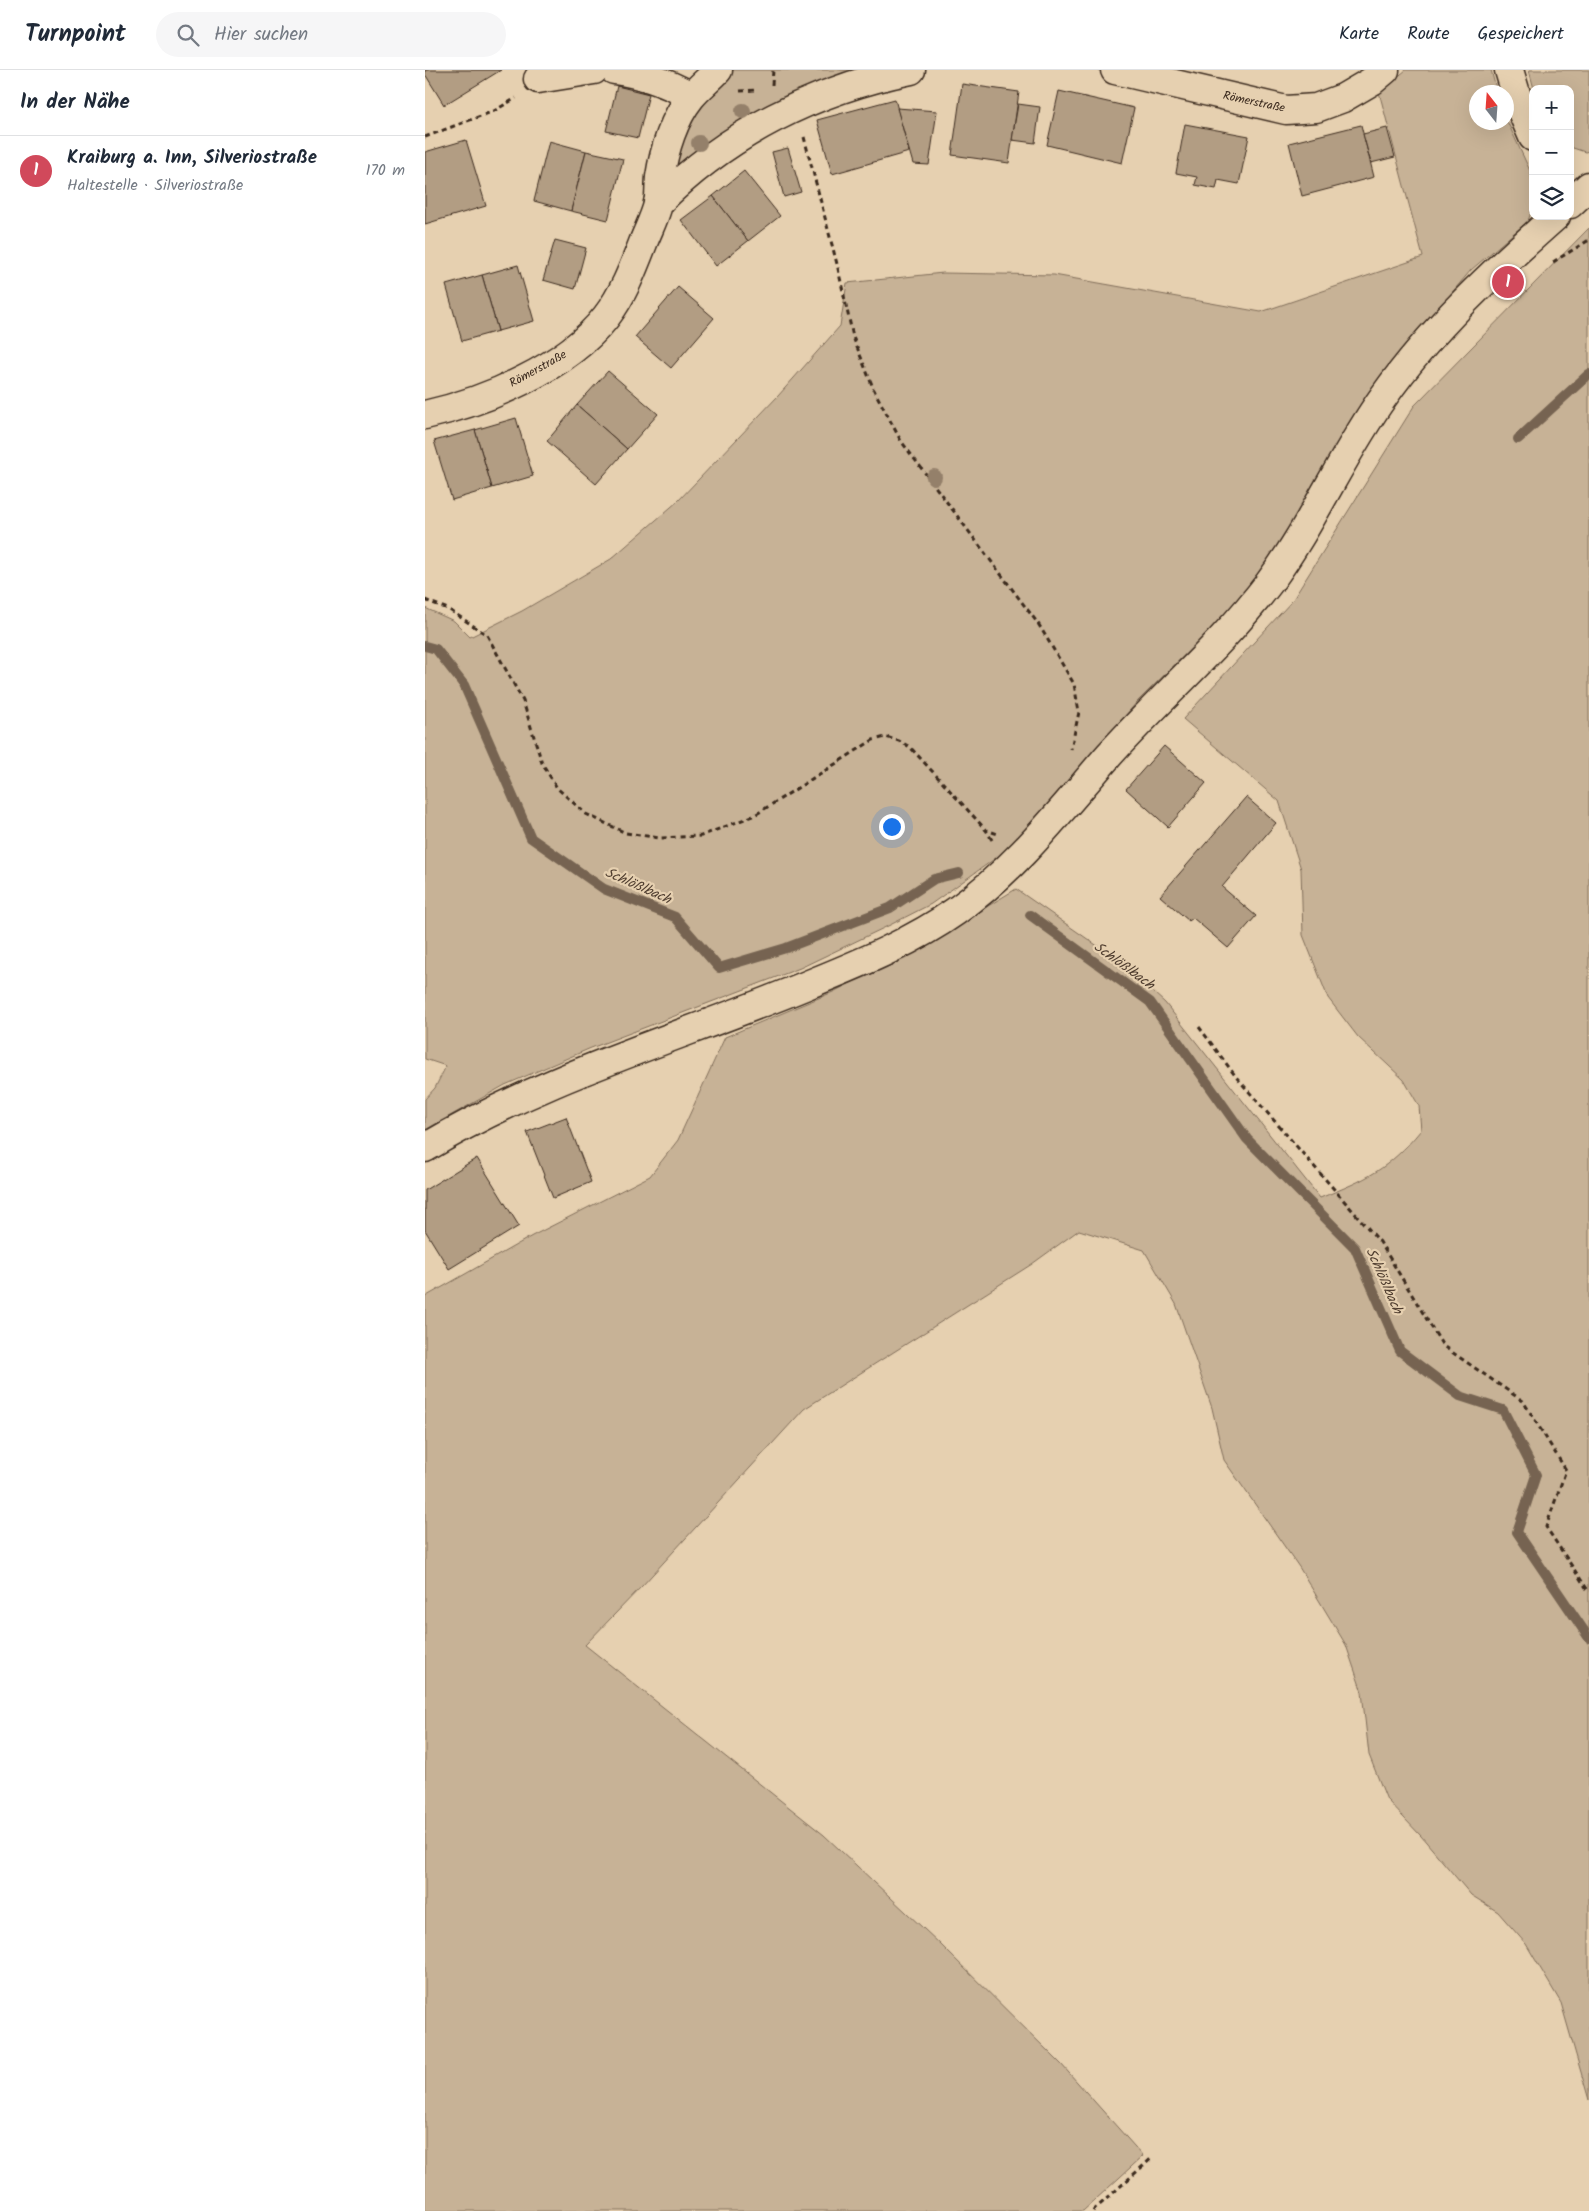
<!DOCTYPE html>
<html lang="de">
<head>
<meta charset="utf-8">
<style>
	:root { --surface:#fff; --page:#f6f6f7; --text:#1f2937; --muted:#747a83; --line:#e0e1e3; --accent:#d1495b }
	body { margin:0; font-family:Kalam,sans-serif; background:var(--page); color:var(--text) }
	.controls { position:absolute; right:15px; top:15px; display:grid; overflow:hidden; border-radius:10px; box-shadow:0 5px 20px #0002 }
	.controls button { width:45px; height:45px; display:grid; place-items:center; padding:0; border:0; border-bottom:1px solid var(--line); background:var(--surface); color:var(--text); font:25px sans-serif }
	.compass { position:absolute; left:1044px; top:15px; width:45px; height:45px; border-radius:50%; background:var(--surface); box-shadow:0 5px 20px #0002; rotate:343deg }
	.you { position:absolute; left:466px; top:756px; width:18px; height:18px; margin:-12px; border:4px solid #fff; border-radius:50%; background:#1a73e8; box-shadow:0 0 0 8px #1a73e833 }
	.badge { display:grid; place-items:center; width:32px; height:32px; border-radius:50%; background:var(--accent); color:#fff; font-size:16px; font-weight:700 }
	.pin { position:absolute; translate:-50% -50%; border:2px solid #fff; box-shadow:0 1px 5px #0006 }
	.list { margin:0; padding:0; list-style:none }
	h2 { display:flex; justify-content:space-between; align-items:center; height:65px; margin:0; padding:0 20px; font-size:21px }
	h2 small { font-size:16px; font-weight:400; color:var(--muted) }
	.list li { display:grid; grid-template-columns:32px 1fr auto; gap:15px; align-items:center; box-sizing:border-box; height:70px; padding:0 20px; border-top:1px solid var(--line) }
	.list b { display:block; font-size:19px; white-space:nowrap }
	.list p { margin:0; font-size:16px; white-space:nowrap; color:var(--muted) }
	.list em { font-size:16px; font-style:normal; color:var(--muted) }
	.icon { flex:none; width:28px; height:28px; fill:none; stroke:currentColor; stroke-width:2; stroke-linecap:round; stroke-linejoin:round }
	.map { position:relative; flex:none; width:1164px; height:2141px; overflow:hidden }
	header { display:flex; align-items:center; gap:30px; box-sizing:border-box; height:70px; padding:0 25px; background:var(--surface); border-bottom:1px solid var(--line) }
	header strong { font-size:24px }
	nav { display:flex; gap:28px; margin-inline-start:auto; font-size:18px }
	.search { width:350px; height:45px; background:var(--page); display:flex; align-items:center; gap:12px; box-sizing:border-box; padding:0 18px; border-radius:28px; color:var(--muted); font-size:19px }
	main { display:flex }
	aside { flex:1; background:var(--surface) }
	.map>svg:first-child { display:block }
	.green { fill:#c7b296; stroke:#816e5a }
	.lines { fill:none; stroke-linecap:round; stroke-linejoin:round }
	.stream { stroke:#766451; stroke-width:10 }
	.building { fill:#b29d83; stroke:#3b2a1e }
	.minor-casing { stroke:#3b2a1e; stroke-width:31 }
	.path { stroke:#3b2a1e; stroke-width:3; stroke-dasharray:5 4; stroke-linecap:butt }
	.minor { stroke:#e6d0b0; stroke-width:28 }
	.tree { fill:#94806a }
	.labels { text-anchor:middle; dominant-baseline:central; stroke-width:4.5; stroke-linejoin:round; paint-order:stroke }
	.street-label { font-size:12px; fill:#3b2a1e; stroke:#e6d0b0 }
	.water-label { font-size:14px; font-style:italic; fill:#4f3d2f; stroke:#e6d0b0 }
</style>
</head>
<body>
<header>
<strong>Turnpoint</strong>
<div class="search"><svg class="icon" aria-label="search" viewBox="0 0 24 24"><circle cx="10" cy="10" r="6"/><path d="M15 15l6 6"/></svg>Hier suchen</div>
<nav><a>Karte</a><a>Route</a><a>Gespeichert</a></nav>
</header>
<main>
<aside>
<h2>In der Nähe<small></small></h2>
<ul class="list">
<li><span class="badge">1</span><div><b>Kraiburg a. Inn, Silveriostraße</b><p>Haltestelle · Silveriostraße</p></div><em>170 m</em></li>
</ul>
</aside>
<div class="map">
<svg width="1164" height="2141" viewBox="0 0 1164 2141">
	<rect width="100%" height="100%" fill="#e6d0b0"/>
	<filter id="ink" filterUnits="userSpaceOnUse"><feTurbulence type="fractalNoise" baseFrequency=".02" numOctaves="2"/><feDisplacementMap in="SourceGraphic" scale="10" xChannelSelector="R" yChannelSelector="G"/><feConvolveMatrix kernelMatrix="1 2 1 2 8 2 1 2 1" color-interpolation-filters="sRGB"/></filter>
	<g filter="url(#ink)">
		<g class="green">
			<path d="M 306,0 L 453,0 L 252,104 L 247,98 L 262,47 Z"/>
			<path d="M 981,0 L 1066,0 L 1072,22 L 1052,22 L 1052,52 L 1082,51 L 1106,103 L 1108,136 L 1103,151 L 1046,200 L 997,258 L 842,498 L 795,550 L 712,632 L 592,773 L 506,834 L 465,855 L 375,898 L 166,978 L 80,1015 L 0,1060 L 0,1029 L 10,1018 L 21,996 L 0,989 L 0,538 L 29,551 L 45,567 L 97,541 L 186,489 L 253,431 L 353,326 L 415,256 L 422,213 L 518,203 L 629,205 L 836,242 L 998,187 L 954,22 Z"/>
			<path d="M 1104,0 L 1164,0 L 1164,81 L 1160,82 L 1145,77 L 1145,19 L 1109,19 Z"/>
			<path d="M 1164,158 L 1164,2030 L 1136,1933 L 1101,1874 L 1073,1842 L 1046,1825 L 996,1766 L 962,1730 L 944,1685 L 937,1622 L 921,1575 L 874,1497 L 799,1390 L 787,1338 L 751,1234 L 719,1180 L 654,1160 L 607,1194 L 379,1339 L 217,1516 L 160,1575 L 399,1765 L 515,1874 L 636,1994 L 718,2086 L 658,2141 L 0,2141 L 0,1227 L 107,1166 L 225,1106 L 253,1070 L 300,967 L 408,922 L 494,878 L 591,819 L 694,891 L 740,933 L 895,1128 C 942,1109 963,1100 996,1060 L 994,1036 L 979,1010 L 933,967 L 903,928 L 878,865 L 876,799 L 854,731 L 758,649 L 867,531 L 989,336 Z"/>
		</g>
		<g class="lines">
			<g class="stream">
				<path d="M 1093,369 L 1164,304"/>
				<path d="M 0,576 L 11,579 L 39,615 L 106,768 L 179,819 L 250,847 L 294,898 L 361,878 L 465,838 L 509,809 L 534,803"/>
				<path d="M 605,845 L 725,932 L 822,1069 L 930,1178 L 975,1281 L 1035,1326 L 1078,1340 L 1111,1405 L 1092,1462 L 1164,1568"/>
			</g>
		</g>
		<g class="building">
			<path d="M 0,0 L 76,0 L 19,35 L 0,4 Z"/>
			<path d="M 537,14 L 594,22 L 584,93 L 527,85 Z"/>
			<path d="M 192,16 L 224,24 L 213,68 L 181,61 Z"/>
			<path d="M 634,21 L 709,38 L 697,93 L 622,75 Z"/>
			<path d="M 470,29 L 484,82 L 407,104 L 392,50 Z"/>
			<path d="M 593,34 L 615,37 L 610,73 L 587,70 Z"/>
			<path d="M 472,38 L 512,41 L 504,95 L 488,94 Z"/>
			<path d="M 760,54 L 824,66 L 814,114 L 793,110 L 791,119 L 770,115 L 772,107 L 751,103 Z"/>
			<path d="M 936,55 L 949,107 L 877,126 L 864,73 Z"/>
			<path d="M 962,58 L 970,87 L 946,93 L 938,64 Z"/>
			<path d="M 41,70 L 61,136 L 0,154 L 0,82 Z"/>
			<path d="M 124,71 L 161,81 L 146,141 L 109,131 Z"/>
			<path d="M 363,78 L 376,122 L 359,127 L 347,82 Z"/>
			<path d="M 161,81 L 198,89 L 183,150 L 146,141 Z"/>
			<path d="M 319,101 L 355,146 L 323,171 L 288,126 Z"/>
			<path d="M 288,126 L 323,171 L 291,196 L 256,150 Z"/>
			<path d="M 130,170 L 161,178 L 150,219 L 118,210 Z"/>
			<path d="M 93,195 L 109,251 L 73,261 L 57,205 Z"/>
			<path d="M 57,205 L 73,261 L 37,271 L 21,215 Z"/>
			<path d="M 253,217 L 289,248 L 246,298 L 210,267 Z"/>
			<path d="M 183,301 L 233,344 L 202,379 L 152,335 Z"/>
			<path d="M 152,335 L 202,379 L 171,414 L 122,371 Z"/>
			<path d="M 91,348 L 108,406 L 67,418 L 50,360 Z"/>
			<path d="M 50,360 L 67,418 L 27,430 L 9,371 Z"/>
			<path d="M 739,676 L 781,713 L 743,757 L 701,719 Z"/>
			<path d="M 821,727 L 851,753 L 797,817 L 831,846 L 803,878 L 768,848 L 764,851 L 735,826 Z"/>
			<path d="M 141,1047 L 166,1112 L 128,1128 L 102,1062 Z"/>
			<path d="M 52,1088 L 94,1156 L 24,1199 L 0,1160 L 0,1120 Z"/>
		</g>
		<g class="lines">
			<g class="minor-casing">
				<g id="minor">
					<path d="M 189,0 C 218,4 241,12 266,26"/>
					<path d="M 690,0 L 861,40 L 891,38 L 918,28 L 947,11 L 960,0"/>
					<path d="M 1084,0 L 1095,37 L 1108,67"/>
					<path d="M 113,9 L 169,0"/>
					<path d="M 233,133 C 301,64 391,19 486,0"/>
					<path d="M 1145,134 L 1164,116"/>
					<path d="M 0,345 C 62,331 141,298 181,247 C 198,225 208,199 218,173 C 223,160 230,147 233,134 C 235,125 234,116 235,107 C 239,80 249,48 266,27 C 274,17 285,9 293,0"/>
					<path d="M 0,1078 C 119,1006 254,968 382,915 C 433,894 486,873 531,841 C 591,799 636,740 684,685 C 736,627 797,575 844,513 C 888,454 916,386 959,326 C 1007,258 1069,201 1131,146"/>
				</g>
			</g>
			<g class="path">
				<path d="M 347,15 L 348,0"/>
				<path d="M 315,21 L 331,20"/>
				<path d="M 0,67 L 69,41 L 91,28"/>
				<path d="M 379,67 L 412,194 L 428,267 L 449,320 L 476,371 L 614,555 L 649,614 L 654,642 L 646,679"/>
				<path d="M 1128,192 L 1164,170"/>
				<path d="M 0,530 L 23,539 L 62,565 L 98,631 L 117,693 L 132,718 L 161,744 L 201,763 L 235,768 L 276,766 L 330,745 L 448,670 L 461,667 L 474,671 L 485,677 L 561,760"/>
				<path d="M 567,770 L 561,760 L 573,764"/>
				<path d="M 774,957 L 812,1008 L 955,1172 L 1018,1276 L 1098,1331 L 1141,1400 L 1121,1457 L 1164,1522"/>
				<path d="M 668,2141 L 728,2087"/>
			</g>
			<use href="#minor" class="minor"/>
		</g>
		<g class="tree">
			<circle cx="318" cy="41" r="8"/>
			<circle cx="274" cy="73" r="8"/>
			<circle cx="509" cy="407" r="8"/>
		</g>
	</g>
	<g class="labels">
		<g class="street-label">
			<text transform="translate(829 32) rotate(12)">Römerstraße</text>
			<text transform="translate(113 299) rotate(-29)">Römerstraße</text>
		</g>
		<g class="water-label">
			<text transform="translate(213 816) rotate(24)">Schlößlbach</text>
			<text transform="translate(699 896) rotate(36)">Schlößlbach</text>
			<text transform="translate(959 1211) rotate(66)">Schlößlbach</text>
		</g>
	</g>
</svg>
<div class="controls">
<button>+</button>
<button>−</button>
<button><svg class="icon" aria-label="layers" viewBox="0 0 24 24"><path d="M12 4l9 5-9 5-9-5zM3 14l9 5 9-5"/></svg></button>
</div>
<svg class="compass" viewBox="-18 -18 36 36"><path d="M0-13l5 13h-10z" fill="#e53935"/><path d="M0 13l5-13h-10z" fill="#747a83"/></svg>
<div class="you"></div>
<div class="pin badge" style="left:1083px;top:212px">1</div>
</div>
</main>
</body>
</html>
